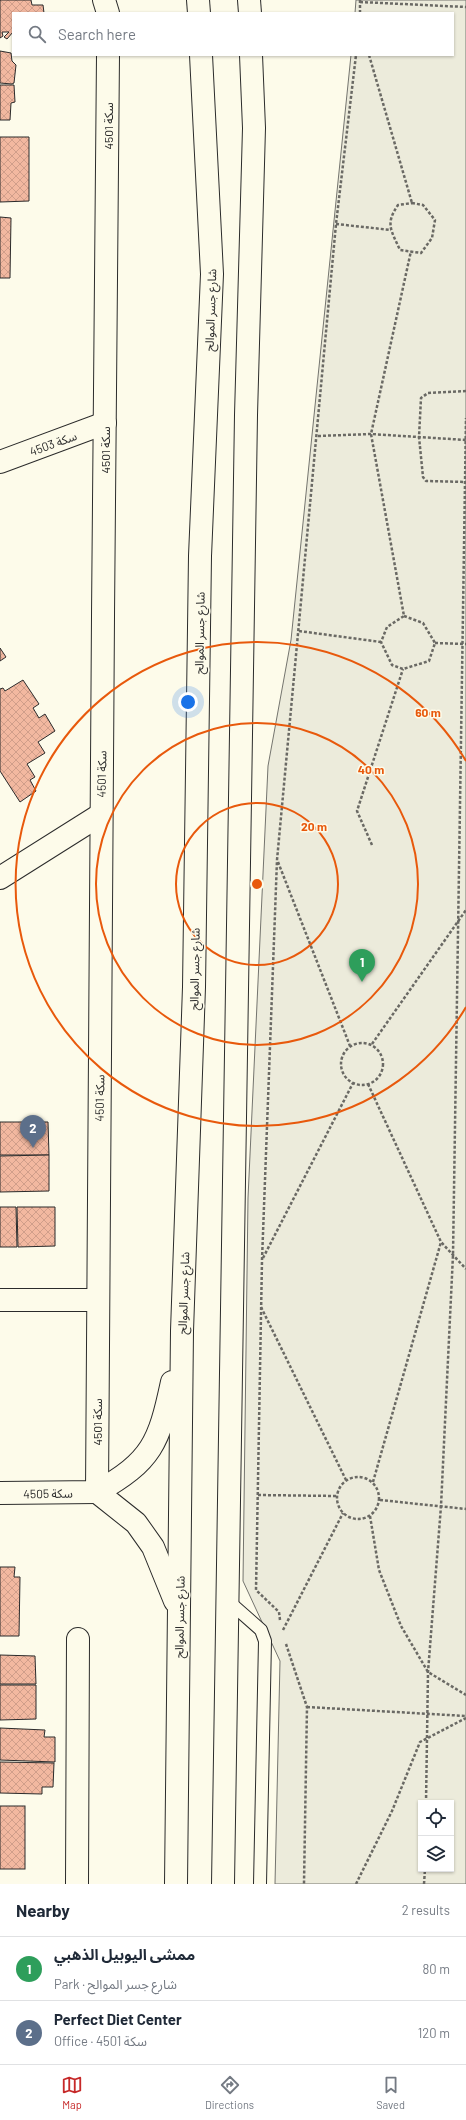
<!DOCTYPE html>
<html lang="en">
<head>
<meta charset="utf-8">
<style>
	:root { --surface:#fff; --page:#f2f2f3; --text:#1f2937; --muted:#747a83; --line:#e0e1e3; --accent:#c62828 }
	body { margin:0; font-family:Barlow,"Noto Sans Arabic",sans-serif; background:var(--page); color:var(--text) }
	.controls { position:absolute; right:12px; bottom:12px; display:grid; overflow:hidden; border-radius:0px; box-shadow:0 1px 3px #0004 }
	.controls button { width:36px; height:36px; display:grid; place-items:center; padding:0; border:0; border-bottom:1px solid var(--line); background:var(--surface); color:var(--text); font:20px sans-serif }
	.you { position:absolute; left:188px; top:702px; width:14px; height:14px; margin:-10px; border:3px solid #fff; border-radius:50%; background:#1a73e8; box-shadow:0 0 0 6px #1a73e833 }
	.badge { display:grid; place-items:center; width:26px; height:26px; border-radius:50%; background:var(--accent); color:#fff; font-size:13px; font-weight:700 }
	.pin { position:absolute; translate:-50% -33px; filter:drop-shadow(0 1px 2px #0008) }
	.pin::after { content:''; position:absolute; top:21px; width:14px; height:12px; background:inherit; clip-path:polygon(0 0,100% 0,50% 100%) }
	.list { margin:0; padding:0; list-style:none }
	h2 { display:flex; justify-content:space-between; align-items:center; height:52px; margin:0; padding:0 16px; font-size:17px }
	h2 small { font-size:13px; font-weight:400; color:var(--muted) }
	.list li { display:grid; grid-template-columns:26px 1fr auto; gap:12px; align-items:center; box-sizing:border-box; height:64px; padding:0 16px; border-top:1px solid var(--line) }
	.list b { display:block; font-size:15px; white-space:nowrap }
	.list p { margin:0; font-size:13px; white-space:nowrap; color:var(--muted) }
	.list em { font-size:13px; font-style:normal; color:var(--muted) }
	.icon { flex:none; width:22px; height:22px; fill:none; stroke:currentColor; stroke-width:2; stroke-linecap:round; stroke-linejoin:round }
	.map { position:relative; flex:none; width:466px; height:1884px; overflow:hidden }
	.search { position:absolute; background:var(--surface); box-shadow:0 1px 3px #0004; left:12px; right:12px; top:12px; height:44px; display:flex; align-items:center; gap:10px; box-sizing:border-box; padding:0 14px; border-radius:0px; color:var(--muted); font-size:15px }
	.sheet { height:180px; background:var(--surface) }
	nav { display:flex; justify-content:space-around; align-items:center; box-sizing:border-box; height:56px; border-top:1px solid var(--line); background:var(--surface); font-size:11px; color:var(--muted) }
	nav a { display:grid; justify-items:center; gap:2px }
	nav .on { color:var(--accent) }
	.map>svg:first-child { display:block }
	.green { fill:#ecebdb; stroke:#74746e; fill-rule:evenodd }
	.building { fill:url(#building-cross-hatch); stroke:#2b2b2b }
	.lines { fill:none; stroke-linecap:round; stroke-linejoin:round }
	.service-casing { stroke:#2b2b2b; stroke-width:14 }
	.minor-casing { stroke:#2b2b2b; stroke-width:24 }
	.tertiary-casing { stroke:#2b2b2b; stroke-width:24 }
	.primary-casing { stroke:#2b2b2b; stroke-width:24 }
	.path { stroke:#6a6964; stroke-width:2.5; stroke-dasharray:3 2; stroke-linecap:butt }
	.service { stroke:#fdfbea; stroke-width:12 }
	.minor { stroke:#fdfbea; stroke-width:22 }
	.tertiary { stroke:#fdfbea; stroke-width:22 }
	.primary { stroke:#fdfbea; stroke-width:22 }
	.ring { fill:none; stroke:#e8590c; stroke-width:2 }
	.labels { text-anchor:middle; dominant-baseline:central; stroke-width:3; stroke-linejoin:round; paint-order:stroke }
	.street-label { font-size:12px; fill:#2b2b2b; stroke:#fdfbea }
	.centre { fill:#e8590c; stroke:#fdfbea; stroke-width:2 }
	.ring-label { font-size:12px; text-anchor:middle; font-weight:bold; fill:#e8590c; stroke:#fdfbea; stroke-width:3; stroke-linejoin:round; paint-order:stroke }
</style>
</head>
<body>
<div class="map">
<svg width="466" height="1884" viewBox="0 0 466 1884">
	<defs>
		<pattern id="building-cross-hatch" width="8" height="8" patternUnits="userSpaceOnUse"><rect width="8" height="8" fill="#f2b8a0"/><path d="M0 0l8 8M0 8l8-8" fill="none" stroke="#d09e8a"/></pattern>
	</defs>
	<rect width="100%" height="100%" fill="#fdfbea"/>
	<path class="green" d="M 356,0 L 466,0 L 466,1884 L 275,1884 L 280,1661 L 243,1581 L 248,1198 L 268,766 L 291,640 L 351,55 L 453,55 L 453,13 L 355,13 ZM 421,1803 L 451,1803 L 451,1869 L 421,1869 Z"/>
	<g class="building">
		<path d="M 0,0 L 31,0 L 32,5 L 43,5 L 44,13 L 13,13 L 13,32 L 7,39 L 4,37 L 9,32 L 2,32 L 3,36 L 0,38 Z"/>
		<path d="M 0,51 L 11,53 L 12,61 L 16,65 L 14,83 L 12,84 L 0,83 Z"/>
		<path d="M 0,85 L 14,85 L 15,102 L 11,103 L 10,120 L 0,120 Z"/>
		<path d="M 0,137 L 29,137 L 29,201 L 0,202 Z"/>
		<path d="M 0,217 L 11,218 L 10,278 L 0,278 Z"/>
		<path d="M 0,648 L 6,657 L 0,661 Z"/>
		<path d="M 23,680 L 39,704 L 33,708 L 39,718 L 45,714 L 55,731 L 38,742 L 45,753 L 27,764 L 35,777 L 30,780 L 36,791 L 20,802 L 0,771 L 0,689 L 3,688 L 5,691 Z"/>
		<path d="M 0,1122 L 48,1122 L 49,1155 L 0,1155 Z"/>
		<path d="M 49,1155 L 49,1191 L 0,1192 L 0,1156 Z"/>
		<path d="M 0,1207 L 16,1207 L 17,1247 L 0,1247 Z"/>
		<path d="M 17,1207 L 55,1207 L 55,1246 L 18,1247 Z"/>
		<path d="M 0,1567 L 15,1567 L 14,1577 L 20,1577 L 19,1636 L 0,1636 Z"/>
		<path d="M 0,1655 L 35,1656 L 36,1684 L 0,1684 Z"/>
		<path d="M 0,1685 L 36,1685 L 36,1719 L 0,1720 Z"/>
		<path d="M 0,1728 L 45,1730 L 44,1737 L 55,1737 L 55,1762 L 0,1760 Z"/>
		<path d="M 0,1762 L 54,1763 L 53,1787 L 42,1787 L 42,1794 L 0,1793 Z"/>
		<rect x="0" y="1806" width="25" height="63"/>
	</g>
	<g class="lines">
		<g class="service-casing">
			<path id="service" d="M 227,1600 L 261,1630 L 265,1641 L 260,1884"/>
		</g>
		<g class="minor-casing">
			<g id="minor">
				<path d="M 0,462 L 105,423"/>
				<path d="M 0,878 L 100,815"/>
				<path d="M 0,1300 L 97,1300"/>
				<path d="M 77,1884 L 78,1639"/>
			</g>
		</g>
		<g class="tertiary-casing">
			<g id="tertiary">
				<path d="M 104,0 L 108,13"/>
				<path d="M 0,1493 L 97,1492 C 97,1013 105,534 108,55"/>
			</g>
		</g>
		<g class="primary-casing">
			<g id="primary">
				<path d="M 198,0 L 199,13"/>
				<path d="M 249,0 L 250,13"/>
				<path d="M 172,1382 C 159,1443 152,1461 97,1492 L 136,1523 L 153,1547 L 175,1601"/>
				<path d="M 176,1884 L 182,1331 L 194,987 L 200,556 L 212,274 L 201,55"/>
				<path d="M 223,1884 L 246,415 L 254,128 L 251,55"/>
			</g>
		</g>
		<g class="path">
			<path d="M 360,2 L 466,7"/>
			<path d="M 360,13 L 360,0"/>
			<path d="M 369,55 L 412,203"/>
			<path d="M 412,203 L 423,205 L 435,220 L 432,238 L 421,253 L 400,250 C 391,230 385,224 398,205 Z"/>
			<path d="M 336,224 L 391,230"/>
			<path d="M 466,391 L 428,393 L 421,398 L 419,437 L 423,477 L 426,481 L 466,482"/>
			<path d="M 318,436 L 371,434 L 466,440"/>
			<path d="M 404,616 L 423,623 L 435,643 L 429,661 L 403,669 L 392,665 L 381,642 L 387,627 L 404,616 L 371,434 L 411,251"/>
			<path d="M 299,631 L 381,642"/>
			<path d="M 435,643 L 466,644"/>
			<path d="M 372,845 L 357,811 L 403,669"/>
			<path d="M 278,862 L 350,1046"/>
			<circle cx="362" cy="1064" r="21"/>
			<path d="M 372,1044 L 466,910"/>
			<path d="M 368,1084 L 441,1242 L 466,1269"/>
			<path d="M 263,1258 L 353,1083"/>
			<path d="M 261,1307 L 346,1480"/>
			<circle cx="358" cy="1498" r="21"/>
			<path d="M 373,1482 L 441,1242"/>
			<path d="M 258,1495 L 336,1496"/>
			<path d="M 380,1500 L 466,1509"/>
			<path d="M 370,1516 L 379,1570 L 401,1626 L 428,1672 L 466,1695"/>
			<path d="M 280,1620 L 279,1612 L 256,1590 L 262,1260 L 277,860 L 336,224 L 356,55"/>
			<path d="M 283,1630 L 343,1513"/>
			<path d="M 286,1644 L 307,1707 L 304,1884"/>
			<path d="M 307,1707 L 466,1716"/>
			<path d="M 426,1803 L 428,1672 L 441,1506 L 453,1255 L 466,418"/>
			<path d="M 356,1884 L 392,1811 L 420,1742 L 466,1718"/>
			<path d="M 424,1884 L 425,1869"/>
		</g>
		<use href="#service" class="service"/>
		<use href="#minor" class="minor"/>
		<use href="#tertiary" class="tertiary"/>
		<use href="#primary" class="primary"/>
	</g>
	<g class="ring">
		<circle cx="257" cy="884" r="81"/>
		<circle cx="257" cy="884" r="161"/>
		<path d="M466 1007A242 242 0 1 1 466 761"/>
	</g>
	<g class="labels">
		<g class="street-label">
			<text transform="translate(108 126) rotate(-90)">سكة 4501</text>
			<text transform="translate(210 310) rotate(-88)">شارع جسر الموالح</text>
			<text transform="translate(53 443) rotate(-20)">سكة 4503</text>
			<text transform="translate(105 450) rotate(-90)">سكة 4501</text>
			<text transform="translate(199 633) rotate(-89)">شارع جسر الموالح</text>
			<text transform="translate(101 774) rotate(-89)">سكة 4501</text>
			<text transform="translate(194 969) rotate(-89)">شارع جسر الموالح</text>
			<text transform="translate(99 1098) rotate(-89)">سكة 4501</text>
			<text transform="translate(183 1293) rotate(-88)">شارع جسر الموالح</text>
			<text transform="translate(97 1422) rotate(-90)">سكة 4501</text>
			<text transform="translate(48 1493) rotate(-1)">سكة 4505</text>
			<text transform="translate(179 1617) rotate(-89)">شارع جسر الموالح</text>
		</g>
	</g>
	<circle cx="257" cy="884" r="6" class="centre"/>
	<g class="ring-label">
		<text x="428" y="717">60 m</text>
		<text x="371" y="774">40 m</text>
		<text x="314" y="831">20 m</text>
	</g>
</svg>
<div class="controls">
<button><svg class="icon" aria-label="locate" viewBox="0 0 24 24"><circle cx="12" cy="12" r="6"/><path d="M12 2v4M12 18v4M2 12h4M18 12h4"/></svg></button>
<button><svg class="icon" aria-label="layers" viewBox="0 0 24 24"><path d="M12 4l9 5-9 5-9-5zM3 14l9 5 9-5"/></svg></button>
</div>
<div class="you"></div>
<div class="pin badge" style="left:362px;top:982px;background:#2e9e5b">1</div>
<div class="pin badge" style="left:33px;top:1148px;background:#5c6f8a">2</div>
<div class="search"><svg class="icon" aria-label="search" viewBox="0 0 24 24"><circle cx="10" cy="10" r="6"/><path d="M15 15l6 6"/></svg>Search here</div>
</div>
<section class="sheet">
<h2>Nearby<small>2 results</small></h2>
<ul class="list">
<li><span class="badge" style="background:#2e9e5b">1</span><div><b>ممشى اليوبيل الذهبي</b><p>Park · شارع جسر الموالح</p></div><em>80 m</em></li>
<li><span class="badge" style="background:#5c6f8a">2</span><div><b>Perfect Diet Center</b><p>Office · سكة 4501</p></div><em>120 m</em></li>
</ul>
</section>
<nav>
<a class="on"><svg class="icon" aria-label="map" viewBox="0 0 24 24"><path d="M3 6l6-2 6 2 6-2v14l-6 2-6-2-6 2zM9 4v14M15 6v14"/></svg>Map</a>
<a><svg class="icon" aria-label="directions" viewBox="0 0 24 24"><path d="M12 3l9 9-9 9-9-9zM9 14v-3h6M13 9l2 2-2 2"/></svg>Directions</a>
<a><svg class="icon" aria-label="saved" viewBox="0 0 24 24"><path d="M7 4h10v16l-5-4-5 4z"/></svg>Saved</a>
</nav>
</body>
</html>
